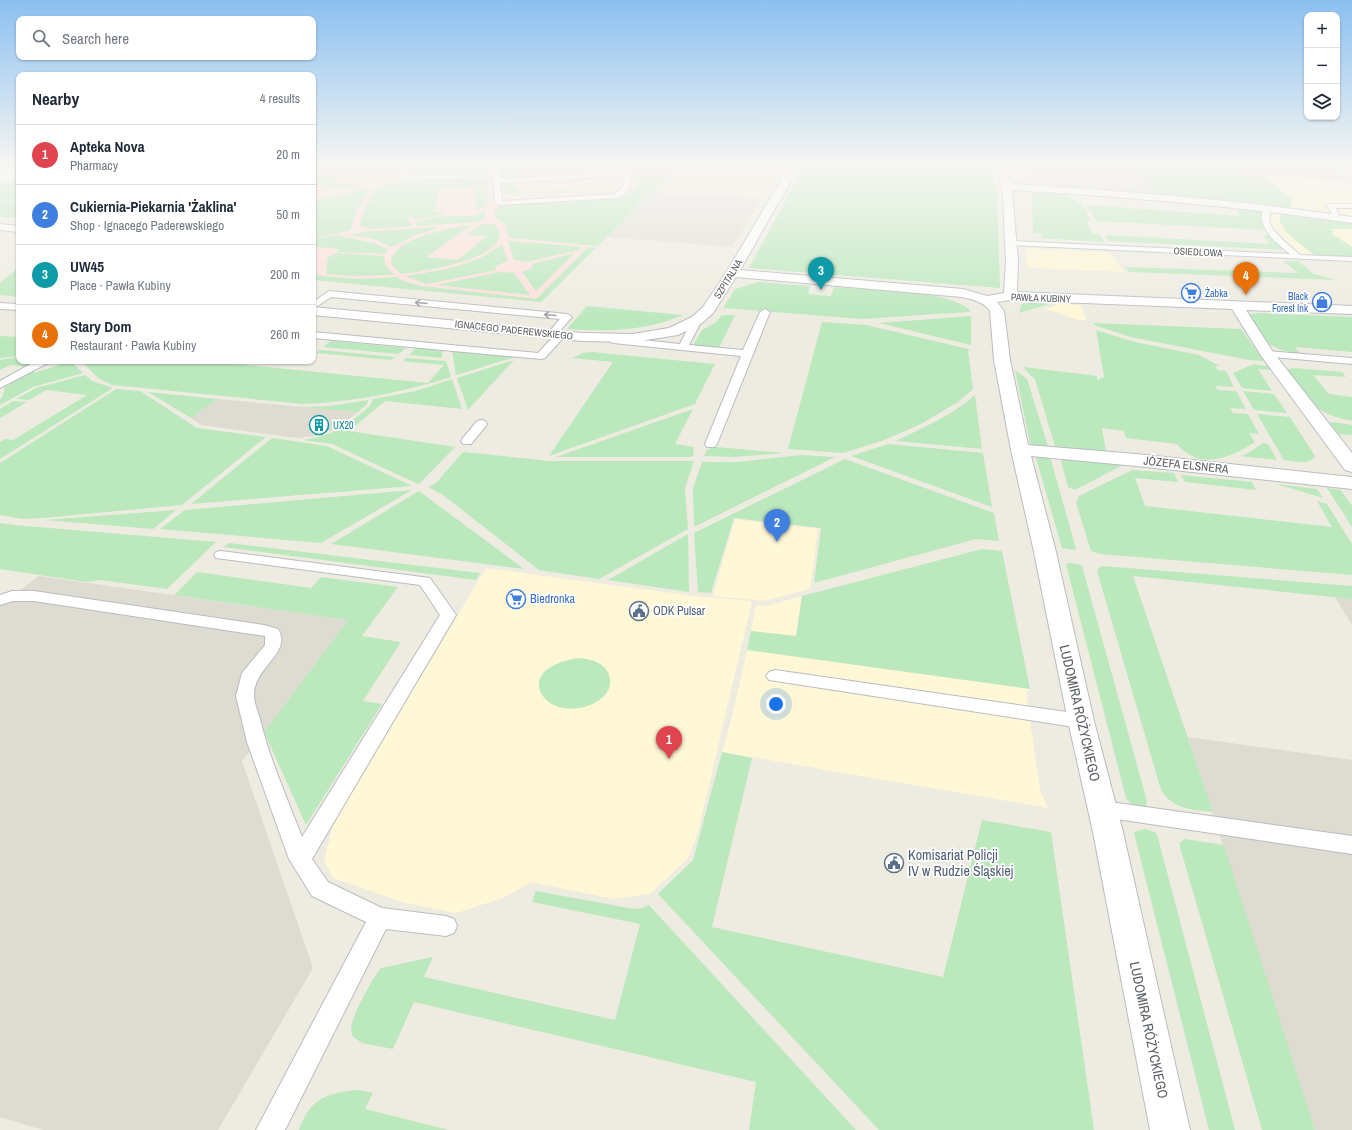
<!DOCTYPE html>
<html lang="en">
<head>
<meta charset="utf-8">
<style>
	:root { --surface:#fff; --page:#f2f2f3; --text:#1f2937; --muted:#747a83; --line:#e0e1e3; --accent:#f6391f }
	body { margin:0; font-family:"Archivo Narrow",sans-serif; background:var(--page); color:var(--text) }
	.controls { position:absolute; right:12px; top:12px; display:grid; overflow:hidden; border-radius:8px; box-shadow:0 1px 3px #0004 }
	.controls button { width:36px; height:36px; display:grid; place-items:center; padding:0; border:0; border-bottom:1px solid var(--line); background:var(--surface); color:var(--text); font:20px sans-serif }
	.you { position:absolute; left:776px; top:704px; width:14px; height:14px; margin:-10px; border:3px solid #fff; border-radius:50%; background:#1a73e8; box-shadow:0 0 0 6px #1a73e833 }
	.badge { display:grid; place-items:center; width:26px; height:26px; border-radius:50%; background:var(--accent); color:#fff; font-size:13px; font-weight:700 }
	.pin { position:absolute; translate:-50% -33px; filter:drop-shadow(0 1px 2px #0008) }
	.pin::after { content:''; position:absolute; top:21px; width:14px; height:12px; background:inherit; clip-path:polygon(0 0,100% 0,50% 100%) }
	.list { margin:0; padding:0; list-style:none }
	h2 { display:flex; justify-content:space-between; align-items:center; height:52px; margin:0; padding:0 16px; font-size:17px }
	h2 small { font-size:13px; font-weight:400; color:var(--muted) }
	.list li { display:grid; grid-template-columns:26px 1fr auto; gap:12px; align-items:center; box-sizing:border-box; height:60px; padding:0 16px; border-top:1px solid var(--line) }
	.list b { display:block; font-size:15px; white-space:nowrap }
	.list p { margin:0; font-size:13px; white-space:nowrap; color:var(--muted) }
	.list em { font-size:13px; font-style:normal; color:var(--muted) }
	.icon { flex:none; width:22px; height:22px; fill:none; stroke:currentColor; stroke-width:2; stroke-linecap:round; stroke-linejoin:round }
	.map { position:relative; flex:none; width:1352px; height:1130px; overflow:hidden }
	.search { position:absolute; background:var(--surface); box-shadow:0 1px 3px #0004; left:16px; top:16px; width:300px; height:44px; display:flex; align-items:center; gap:10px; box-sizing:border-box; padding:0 14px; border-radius:8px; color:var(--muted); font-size:15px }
	.panel { position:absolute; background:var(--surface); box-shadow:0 1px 3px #0004; left:16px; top:72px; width:300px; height:292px; border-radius:8px }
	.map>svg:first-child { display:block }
	.commercial { fill:#fff7d5 }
	.industrial { fill:#e1dfd9 }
	.education { fill:#dedbd0 }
	.medical { fill:#fde0db }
	.green { fill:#bbe8bd }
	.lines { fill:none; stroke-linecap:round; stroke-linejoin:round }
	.lane-casing { stroke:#b9bcc1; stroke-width:2 }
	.street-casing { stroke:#b9bcc1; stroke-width:2 }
	.secondary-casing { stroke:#babdc4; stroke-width:2 }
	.lane { fill:#fff; fill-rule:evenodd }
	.street { fill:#fff; fill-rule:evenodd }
	.secondary { fill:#fff; fill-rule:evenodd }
	.oneway { stroke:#9c9ea1 }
	.labels { text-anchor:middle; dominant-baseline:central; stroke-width:3.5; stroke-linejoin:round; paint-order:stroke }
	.far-street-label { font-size:10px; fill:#5a5e63; stroke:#fff }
	.far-shop-label { font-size:10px; fill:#366cbe; stroke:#fff; text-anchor:start }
	.far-culture-label { font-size:10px; fill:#0d838f; stroke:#fff; text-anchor:start }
	.street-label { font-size:12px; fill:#5a5e63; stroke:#fff }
	.shop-label { font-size:12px; fill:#366cbe; stroke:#fff; text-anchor:start }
	.service-label { font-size:12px; fill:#4e5e75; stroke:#fff; text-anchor:start }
	.near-street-label { font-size:14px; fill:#5a5e63; stroke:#fff }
	.near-service-label { font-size:14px; fill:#4e5e75; stroke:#fff; text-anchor:start }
</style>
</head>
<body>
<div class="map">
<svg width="1352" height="1130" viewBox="0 0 1352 1130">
	<rect width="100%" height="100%" fill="#eeece1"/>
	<g class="commercial">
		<path d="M 1265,177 L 1352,181 L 1352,217 L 1289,208 L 1292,199 Z"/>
		<path d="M 1270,211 L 1352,223 L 1352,258 L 1304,256 L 1275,232 L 1268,219 Z"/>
		<path d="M 1026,248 L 1109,252 L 1125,272 L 1027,268 Z"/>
		<path d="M 1060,304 L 1081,305 L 1086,320 L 1078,320 L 1046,309 Z"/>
		<path d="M 735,519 L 818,529 L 810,589 L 764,601 L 713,596 Z"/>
		<path d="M 486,568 L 694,596 L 752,601 L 698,832 L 688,858 L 650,894 L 613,899 L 531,882 L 503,898 L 456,913 L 406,903 L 333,878 L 324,860 L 334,822 Z"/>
		<path d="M 802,596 L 796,636 L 751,631 L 756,605 L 767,606 Z"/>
		<path d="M 747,650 L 1030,689 L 1026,693 L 1030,721 L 1040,790 L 1048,808 L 722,752 L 732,717 Z"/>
	</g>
	<g class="industrial">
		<path d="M 1026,165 L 1319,165 L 1327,166 L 1352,179 L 1352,181 L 1140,171 L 1156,194 L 1032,186 Z"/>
		<path d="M 653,192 L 762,199 L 732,247 L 607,237 Z"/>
	</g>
	<g class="education">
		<path d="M 217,399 L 358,412 L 338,428 L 315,436 L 297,438 L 201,425 L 191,418 Z"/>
		<path d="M 39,576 L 348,620 L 242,761 L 313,968 L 218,1130 L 43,1130 L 0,1117 L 0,605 Z"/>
		<path d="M 1335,597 L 1352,599 L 1352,625 Z"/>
		<path d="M 1188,737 L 1352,760 L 1352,1130 L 1315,1130 Z"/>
	</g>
	<path class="medical" d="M 313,165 L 679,165 L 541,302 L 313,280 Z"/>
	<g class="green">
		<path d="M 434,165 L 488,165 L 488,169 L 487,171 L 415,174 Z"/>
		<path d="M 498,165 L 533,165 L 533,168 L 516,169 L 517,178 L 500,177 Z"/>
		<path d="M 805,165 L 989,165 L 997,189 L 1000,288 L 749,268 Z"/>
		<path d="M 1139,171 L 1265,177 L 1292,199 L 1289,208 L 1267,204 L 1156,194 Z"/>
		<path d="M 367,174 L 370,174 C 363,190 345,187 329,188 L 325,185 L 314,184 L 318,176 L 338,175 L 334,184 L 362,183 Z"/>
		<path d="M 470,177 L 483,177 L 488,180 L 487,187 L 479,188 L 480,190 L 488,189 L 487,204 L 477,210 L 476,210 L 475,187 L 438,189 L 435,212 L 443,212 L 443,214 L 414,220 L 411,216 L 406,217 L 413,226 L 370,229 L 361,226 L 360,224 L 365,208 L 377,186 L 410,181 Z"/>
		<path d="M 634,177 L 667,177 L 598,246 L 511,238 L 508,236 L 506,224 L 495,218 L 495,209 L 503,205 L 609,199 L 624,197 L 631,190 L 636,188 L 639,183 L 634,181 Z"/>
		<path d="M 19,181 L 19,201 L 0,203 L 0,184 Z"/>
		<path d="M 513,181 L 515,188 L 519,188 L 520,193 L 570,190 L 570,192 L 505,194 L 504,184 Z"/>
		<path d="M 371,188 L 358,208 L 350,230 L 339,233 L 313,238 L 313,201 Z"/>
		<path d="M 1032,192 C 1048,193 1068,192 1081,204 C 1085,207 1087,215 1090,220 L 1087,222 L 1093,234 L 1099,233 L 1104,242 L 1037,238 L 1043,236 L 1042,233 L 1033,234 Z"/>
		<path d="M 19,202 L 19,218 L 0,217 L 0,204 Z"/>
		<path d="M 1086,205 L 1240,216 L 1236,208 L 1264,211 L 1262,224 L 1267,230 L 1097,221 Z"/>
		<path d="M 483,212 L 486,212 L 485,220 L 477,222 L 418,226 L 415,222 L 443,216 L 476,216 Z"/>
		<path d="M 1282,213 L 1352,223 L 1352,229 L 1330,229 L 1335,232 L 1331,233 L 1352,247 L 1352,258 L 1304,256 L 1302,255 L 1314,255 L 1287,233 L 1279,220 Z"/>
		<path d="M 481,224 L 496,224 L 500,235 C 495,261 424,271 402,274 L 393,267 L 391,262 C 392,238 453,227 472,225 L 426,257 L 458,260 L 487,236 L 467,235 Z"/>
		<path d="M 435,227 L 438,228 L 416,235 L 392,247 L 373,239 L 349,235 L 363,232 Z"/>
		<path d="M 339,235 L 344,237 L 374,243 L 387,249 L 386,254 L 338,252 L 338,249 C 329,246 321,249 313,246 L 313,239 Z"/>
		<path d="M 1105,235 L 1270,244 L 1262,235 L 1268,235 L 1285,250 L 1108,241 Z"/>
		<path d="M 508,241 L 582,247 L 579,250 L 527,262 L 514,260 Z"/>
		<path d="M 502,244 L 508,261 L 495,266 L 496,270 L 427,284 L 405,276 C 437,271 477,266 502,244 Z"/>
		<path d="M 588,247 L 596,248 L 541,302 L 313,280 L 313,275 L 358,279 L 396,277 L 403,281 L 421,286 L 536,299 Z"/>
		<path d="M 336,253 L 385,256 C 383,265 388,269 394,275 L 353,276 L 326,274 L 328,257 Z"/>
		<path d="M 575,253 L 536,291 L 522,272 L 532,268 L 532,264 Z"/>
		<path d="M 1283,261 L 1298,261 L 1314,274 L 1336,280 L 1129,272 L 1125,267 L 1298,273 Z"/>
		<path d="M 19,267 L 19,297 L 0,295 L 0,283 Z"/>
		<path d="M 500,272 L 514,273 L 530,295 L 436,285 Z"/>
		<path d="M 758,282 L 810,286 L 808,294 L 831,296 L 834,287 C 870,290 941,288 969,309 L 970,312 L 861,319 L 723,308 L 735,289 Z"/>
		<path d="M 1030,302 L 1053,303 L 1019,313 L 1022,304 Z"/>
		<path d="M 587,306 L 683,315 C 646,331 607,332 567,329 Z"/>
		<path d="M 1258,313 L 1352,317 L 1352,352 L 1295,347 L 1300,354 L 1281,350 L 1269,344 L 1250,316 L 1251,314 Z"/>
		<path d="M 725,315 L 735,315 L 719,348 L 693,345 L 702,330 L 715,323 L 721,316 Z"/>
		<path d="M 971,316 L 971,345 L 879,323 Z"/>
		<path d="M 822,322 L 866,325 L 969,349 L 968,352 L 973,389 L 958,402 L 921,424 L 882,441 L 843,453 L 788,449 Z"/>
		<path d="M 1093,323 L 1241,329 L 1264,361 L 1249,360 L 1130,337 L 1097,326 Z"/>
		<path d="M 1096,330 L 1135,342 L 1199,355 L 1220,366 L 1215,366 L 1218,370 L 1226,371 L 1234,387 L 1215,386 L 1218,390 L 1236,391 L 1246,409 L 1230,408 L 1233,413 L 1248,414 L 1259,434 L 1249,433 L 1255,442 C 1230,458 1200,471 1177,444 L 1126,438 L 1124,431 L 1102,428 L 1106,451 L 1056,450 L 1035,379 L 1025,370 L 1024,367 L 1097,376 L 1097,380 L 1104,377 Z"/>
		<path d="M 0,336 L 19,337 L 19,356 L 0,358 Z"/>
		<path d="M 331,341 L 406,348 L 398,354 L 323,347 Z"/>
		<path d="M 416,348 L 442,351 L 442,358 L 409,355 Z"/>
		<path d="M 320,350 L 395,357 L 391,360 L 316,353 Z"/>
		<path d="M 452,351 L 515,357 L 456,375 Z"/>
		<path d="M 594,352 L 601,353 L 715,364 L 695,404 L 549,456 L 613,362 L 572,358 L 583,353 Z"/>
		<path d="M 19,357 L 19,361 L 39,361 L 28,367 L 11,365 L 0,370 L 0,360 Z"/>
		<path d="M 406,358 L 446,361 L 451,377 C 403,392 354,402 303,404 L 112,385 L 98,378 L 81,361 L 207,361 L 428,383 L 444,365 L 403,361 Z"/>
		<path d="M 514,360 L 468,410 L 457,378 Z"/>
		<path d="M 54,361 L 70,361 L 83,373 L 33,387 L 0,405 L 0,399 L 2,398 L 5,387 L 34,371 L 34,373 L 59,365 Z"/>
		<path d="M 1254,364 L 1274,367 L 1275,370 L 1258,369 L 1272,391 L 1242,388 L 1233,373 Z"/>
		<path d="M 1293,368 L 1342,372 L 1346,377 L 1313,375 L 1329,394 L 1352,397 L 1352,421 C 1312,413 1309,401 1286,370 Z"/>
		<path d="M 1015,370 L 1027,379 L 1049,449 L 1031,448 Z"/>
		<path d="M 85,375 L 92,381 L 113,388 L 0,459 L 0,442 L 5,439 L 13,440 L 87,395 L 46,390 L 29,400 L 16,399 L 36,388 Z"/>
		<path d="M 452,379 L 462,409 L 385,401 L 349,431 L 455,447 L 420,483 L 418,484 L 332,444 L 303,440 L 319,437 L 342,429 L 370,406 L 373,399 L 416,391 Z"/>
		<path d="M 116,389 L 140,391 L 197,428 L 266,437 L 182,505 L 43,518 L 23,519 L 0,515 L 0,463 Z"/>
		<path d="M 1243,391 L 1274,394 L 1287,413 L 1254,410 Z"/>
		<path d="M 148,392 L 217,399 L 191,418 Z"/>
		<path d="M 975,395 L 982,449 L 896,441 C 922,428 953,415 975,395 Z"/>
		<path d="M 368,400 L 367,404 L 358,412 L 303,407 L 330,406 Z"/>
		<path d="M 13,401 L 27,402 L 0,418 L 0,409 Z"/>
		<path d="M 693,409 L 675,444 L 694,447 L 693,456 L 690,457 L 556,457 Z"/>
		<path d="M 1257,414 L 1290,417 L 1315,456 C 1309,466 1294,461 1284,460 Z"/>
		<path d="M 1334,422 L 1352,425 L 1352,435 L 1338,434 L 1330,423 Z"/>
		<path d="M 272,438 L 327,446 L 412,486 L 191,504 Z"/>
		<path d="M 1263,443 L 1268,444 L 1277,460 L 1239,456 L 1245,455 Z"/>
		<path d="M 888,444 L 983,453 L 992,507 L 851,456 Z"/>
		<path d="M 713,447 L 717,447 L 784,453 L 734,457 L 704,456 L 707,450 Z"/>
		<path d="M 463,452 L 550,461 L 694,461 L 685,488 L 688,529 L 599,579 L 539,570 L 443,495 L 428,487 L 436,483 Z"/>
		<path d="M 801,455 L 835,457 L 694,527 L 693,488 L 702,462 L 738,462 Z"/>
		<path d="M 1038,457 L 1049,458 L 1051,460 L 1076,549 L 1074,550 L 1062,548 L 1036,458 Z"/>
		<path d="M 845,459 L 994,513 L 999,541 L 976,539 L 814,583 L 821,528 L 734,518 L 711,593 L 698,592 L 694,533 Z"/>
		<path d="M 1063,460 L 1066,460 L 1123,465 L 1075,490 L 1068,487 L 1061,461 Z"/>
		<path d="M 1132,470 L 1174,473 L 1178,482 L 1135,478 L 1145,506 L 1332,527 L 1317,501 L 1327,504 L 1352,544 L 1352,575 L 1100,554 L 1091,551 L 1076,503 L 1079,496 Z"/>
		<path d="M 1181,475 L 1252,482 L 1256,490 L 1185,482 Z"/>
		<path d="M 1276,484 L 1317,489 L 1323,498 Z"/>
		<path d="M 1327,488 L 1341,490 L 1352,506 L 1352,527 Z"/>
		<path d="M 412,490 L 321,543 L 160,529 L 185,510 Z"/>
		<path d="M 419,491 L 524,569 L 331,544 Z"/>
		<path d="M 176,510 L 153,529 L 45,520 Z"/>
		<path d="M 0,523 L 14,525 L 216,542 L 167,589 L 100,580 L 86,582 L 0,569 Z"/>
		<path d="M 688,534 L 689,592 L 608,580 Z"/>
		<path d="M 229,543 L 480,573 L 476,580 L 223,547 Z"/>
		<path d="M 982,549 L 1002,551 L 1030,689 L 747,650 L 751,631 L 796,636 L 802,596 Z"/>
		<path d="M 1068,563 L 1078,564 L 1082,566 L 1147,801 L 1146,806 C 1137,807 1131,806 1126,798 L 1066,564 Z"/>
		<path d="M 1102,566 L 1352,586 L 1352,599 L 1133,576 L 1213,812 C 1192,810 1173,809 1161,790 L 1097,571 L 1098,568 Z"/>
		<path d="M 197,572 L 311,588 L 321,577 L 398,587 L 362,636 L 401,642 L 363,701 L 382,704 L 306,825 L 264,732 L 348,620 L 174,595 Z"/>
		<path d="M 580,658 C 587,659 594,660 600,664 C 611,671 614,685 605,695 C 591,711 553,716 541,693 C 530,670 564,659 580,658 Z"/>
		<path d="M 722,752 L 752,758 L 712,927 L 943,977 L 982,820 L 1051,832 L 1094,1130 L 879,1130 L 658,894 L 693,860 Z"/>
		<path d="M 1145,829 L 1156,833 L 1158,838 L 1235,1130 L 1209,1130 L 1135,837 L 1134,832 Z"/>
		<path d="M 1185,839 L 1224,845 L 1315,1130 L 1262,1130 L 1180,847 L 1180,842 Z"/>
		<path d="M 536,891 L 634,909 L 643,908 L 649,905 L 856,1130 L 749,1130 L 756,1082 L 414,1002 L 393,1049 L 362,1043 L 352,1036 C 352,1033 351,1030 351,1027 C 353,1014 373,977 381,968 L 433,957 L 424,977 L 615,1020 L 640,924 L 532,902 Z"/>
		<path d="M 358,1090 L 373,1093 L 365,1109 L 449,1130 L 299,1130 C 310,1098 327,1093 358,1090 Z"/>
	</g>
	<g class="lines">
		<g class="lane-casing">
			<g id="lane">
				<path d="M 400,165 L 406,165 L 403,173 L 414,176 L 493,173 L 492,165 L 498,165 L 500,179 L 624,172 L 624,165 L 630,165 C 631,178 633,193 617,198 L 499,205 L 495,203 L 493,177 L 406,179 L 396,174 ZM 624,176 L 623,187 L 615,194 L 502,201 L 500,183 Z"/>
				<path d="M 1326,165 L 1334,165 L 1352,175 L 1352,180 Z"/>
				<path d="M 1327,204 L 1352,204 L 1352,208 L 1336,208 L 1340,217 L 1336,219 L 1332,217 L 1331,211 L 1326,206 Z"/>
				<path d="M 1264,206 L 1267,206 L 1271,208 L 1269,220 L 1272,228 L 1283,240 L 1300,255 L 1352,257 L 1352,261 L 1010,245 L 1006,243 L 1010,241 L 1290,254 C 1275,242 1255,227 1264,206 Z"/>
				<path d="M 329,291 L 567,314 L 572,317 L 559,332 L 564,333 L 565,335 L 564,337 L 545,358 L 541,359 L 313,338 L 313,332 L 538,353 L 553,337 L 548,336 L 547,334 L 560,319 L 331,297 L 313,309 L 313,302 Z"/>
				<path d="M 0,303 L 19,304 L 19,310 L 0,309 Z"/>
				<path d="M 765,309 L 770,312 L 717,444 L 715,447 L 707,447 L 705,444 L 741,356 L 613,343 L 608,340 L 613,337 L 680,344 L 692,320 L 697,317 L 702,320 L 689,345 L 743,350 L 760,312 Z"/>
				<path d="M 1267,351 L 1352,358 L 1352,364 L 1263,356 L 1262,354 Z"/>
				<path d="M 36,361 L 49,361 L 48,363 L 0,388 L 0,381 Z"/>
				<path d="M 481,420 L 485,421 L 487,424 L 485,427 L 471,444 L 463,444 L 461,441 L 463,438 L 477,421 Z"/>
				<path d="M 221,551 L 430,578 L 456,615 L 312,859 L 328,882 L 382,908 L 446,916 L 454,919 L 457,926 L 454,933 L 446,936 L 386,929 L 285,1130 L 256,1130 L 366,922 L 312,896 L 289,859 L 247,742 L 236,696 L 242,673 L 265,645 L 265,636 L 34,601 L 13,601 L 0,605 L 0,595 L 12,591 L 34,591 L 264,625 L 278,629 C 293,653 253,667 254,696 C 254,703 258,712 260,719 C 270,760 287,798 302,837 L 440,615 L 420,585 L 216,558 L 214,555 L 216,552 Z"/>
				<path d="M 775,670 L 1081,714 L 1088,716 L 1090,721 L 1088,726 L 1081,728 L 769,680 L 766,676 L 769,672 Z"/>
				<path d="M 1103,801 L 1352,836 L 1352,854 L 1103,817 L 1096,815 L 1093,809 L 1096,803 Z"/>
			</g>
		</g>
		<g class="street-casing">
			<g id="street">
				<path d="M 790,165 L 800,165 L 740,270 L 963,289 L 987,296 L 1004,293 L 1006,261 L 1003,197 L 1001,182 L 993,165 L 1003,165 L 1011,184 C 1125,191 1239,200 1352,217 L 1352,223 C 1239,206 1126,197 1012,190 L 1018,261 L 1017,292 L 1352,306 L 1352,314 L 1246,310 L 1273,352 L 1352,453 L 1352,472 L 1345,470 L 1262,357 L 1232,309 L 1010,300 L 997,302 L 1004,311 L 1010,360 L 1028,445 L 1136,454 L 1352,477 L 1352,489 L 1136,466 L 1031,456 L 1056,552 L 1094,721 L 1123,832 L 1190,1130 L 1150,1130 L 1093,832 L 1068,721 L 1034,552 L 1011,450 L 994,360 L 990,311 C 983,301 973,300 962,297 L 736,277 L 713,313 L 702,323 L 678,335 L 633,342 L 582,341 L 313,315 L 313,307 L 582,333 L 633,334 L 669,328 L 692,317 L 703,307 L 726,273 Z"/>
				<path d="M 19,166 L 19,172 L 0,175 L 0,169 Z"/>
				<path d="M 0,224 L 19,226 L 19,232 L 0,230 Z"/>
			</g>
		</g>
		<g class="secondary-casing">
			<path id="secondary" d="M 19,173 L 19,179 L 0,182 L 0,176 Z"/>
		</g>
		<use href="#lane" class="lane"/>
		<use href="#street" class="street"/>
		<use href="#secondary" class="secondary"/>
	</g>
	<defs><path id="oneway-shaft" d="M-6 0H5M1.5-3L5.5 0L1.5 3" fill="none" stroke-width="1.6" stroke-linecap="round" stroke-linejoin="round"/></defs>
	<g class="oneway">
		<use href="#oneway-shaft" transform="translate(421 303) rotate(-175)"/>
		<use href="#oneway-shaft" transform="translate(550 315) rotate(-175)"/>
	</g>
	<linearGradient id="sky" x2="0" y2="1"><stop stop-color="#8bc0f1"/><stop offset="0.51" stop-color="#f7f6f2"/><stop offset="1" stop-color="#f7f6f2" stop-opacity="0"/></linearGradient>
	<rect width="1352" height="323" fill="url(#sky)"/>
	<defs>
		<g id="supermarket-ring" transform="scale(1)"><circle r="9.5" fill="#fff" stroke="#3f7fe0" stroke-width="1.5"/><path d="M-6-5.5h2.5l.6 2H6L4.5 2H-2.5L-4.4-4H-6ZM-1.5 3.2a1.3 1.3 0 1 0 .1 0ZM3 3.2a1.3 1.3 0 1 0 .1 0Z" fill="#3f7fe0"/></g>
		<g id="shop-ring" transform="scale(1)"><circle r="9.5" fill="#fff" stroke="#3f7fe0" stroke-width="1.5"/><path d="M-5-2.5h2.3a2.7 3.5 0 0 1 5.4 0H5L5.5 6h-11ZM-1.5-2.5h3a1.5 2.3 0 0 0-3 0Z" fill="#3f7fe0"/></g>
		<g id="building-ring" transform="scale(1)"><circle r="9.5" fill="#fff" stroke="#0f9aa8" stroke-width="1.5"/><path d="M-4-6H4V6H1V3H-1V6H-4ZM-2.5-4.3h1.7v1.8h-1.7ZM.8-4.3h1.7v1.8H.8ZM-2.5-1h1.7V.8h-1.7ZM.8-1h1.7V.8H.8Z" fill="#0f9aa8"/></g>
		<g id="civic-ring" transform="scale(1)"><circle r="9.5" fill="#fff" stroke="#5c6f8a" stroke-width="1.5"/><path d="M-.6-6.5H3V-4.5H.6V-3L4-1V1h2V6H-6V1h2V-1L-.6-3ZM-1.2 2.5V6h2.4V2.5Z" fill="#5c6f8a"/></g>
	</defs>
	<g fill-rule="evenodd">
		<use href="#supermarket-ring" x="1191" y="293"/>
		<use href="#shop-ring" x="1322" y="302"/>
		<use href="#building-ring" x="319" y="425"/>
		<use href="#supermarket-ring" x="516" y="599"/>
		<use href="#civic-ring" x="639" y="611"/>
		<use href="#civic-ring" x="894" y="863"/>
	</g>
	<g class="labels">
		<g class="far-street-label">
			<text transform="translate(1198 252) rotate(3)">OSIEDLOWA</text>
			<text transform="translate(728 279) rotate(-58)">SZPITALNA</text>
			<text transform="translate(1041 298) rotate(2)">PAWŁA KUBINY</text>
			<text transform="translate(514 330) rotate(6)">IGNACEGO PADEREWSKIEGO</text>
		</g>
		<g class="far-shop-label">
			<text x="1205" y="293">Żabka</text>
			<text x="1308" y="296" text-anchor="end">Black<tspan x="1308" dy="12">Forest Ink</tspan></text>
		</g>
		<g class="far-culture-label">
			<text x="333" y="425">UX20</text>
		</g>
		<g class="street-label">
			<text transform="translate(1186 465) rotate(6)">JÓZEFA ELSNERA</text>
		</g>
		<g class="shop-label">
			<text x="530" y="599">Biedronka</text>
		</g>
		<g class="service-label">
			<text x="653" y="611">ODK Pulsar</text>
		</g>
		<g class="near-street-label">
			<text transform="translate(1080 713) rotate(77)">LUDOMIRA RÓŻYCKIEGO</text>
			<text transform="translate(1149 1030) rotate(78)">LUDOMIRA RÓŻYCKIEGO</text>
		</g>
		<g class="near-service-label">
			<text x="908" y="855">Komisariat Policji<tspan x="908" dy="16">IV w Rudzie Śląskiej</tspan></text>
		</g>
	</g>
</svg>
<div class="controls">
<button>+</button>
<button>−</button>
<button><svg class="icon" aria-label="layers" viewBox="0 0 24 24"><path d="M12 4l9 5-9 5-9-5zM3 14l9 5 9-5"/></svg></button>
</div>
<div class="you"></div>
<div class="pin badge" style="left:669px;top:759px;background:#e0444e">1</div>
<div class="pin badge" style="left:777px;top:542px;background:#3f7fe0">2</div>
<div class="pin badge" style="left:821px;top:290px;background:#0f9aa8">3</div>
<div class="pin badge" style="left:1246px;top:295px;background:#e8710a">4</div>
<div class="search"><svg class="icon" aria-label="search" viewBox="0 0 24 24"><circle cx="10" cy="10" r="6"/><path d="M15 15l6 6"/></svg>Search here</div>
<section class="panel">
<h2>Nearby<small>4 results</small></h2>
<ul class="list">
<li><span class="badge" style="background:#e0444e">1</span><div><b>Apteka Nova</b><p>Pharmacy</p></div><em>20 m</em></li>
<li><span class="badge" style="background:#3f7fe0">2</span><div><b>Cukiernia-Piekarnia 'Żaklina'</b><p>Shop · Ignacego Paderewskiego</p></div><em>50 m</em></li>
<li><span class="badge" style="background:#0f9aa8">3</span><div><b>UW45</b><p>Place · Pawła Kubiny</p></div><em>200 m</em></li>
<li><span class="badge" style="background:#e8710a">4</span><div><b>Stary Dom</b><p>Restaurant · Pawła Kubiny</p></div><em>260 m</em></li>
</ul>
</section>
</div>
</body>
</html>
